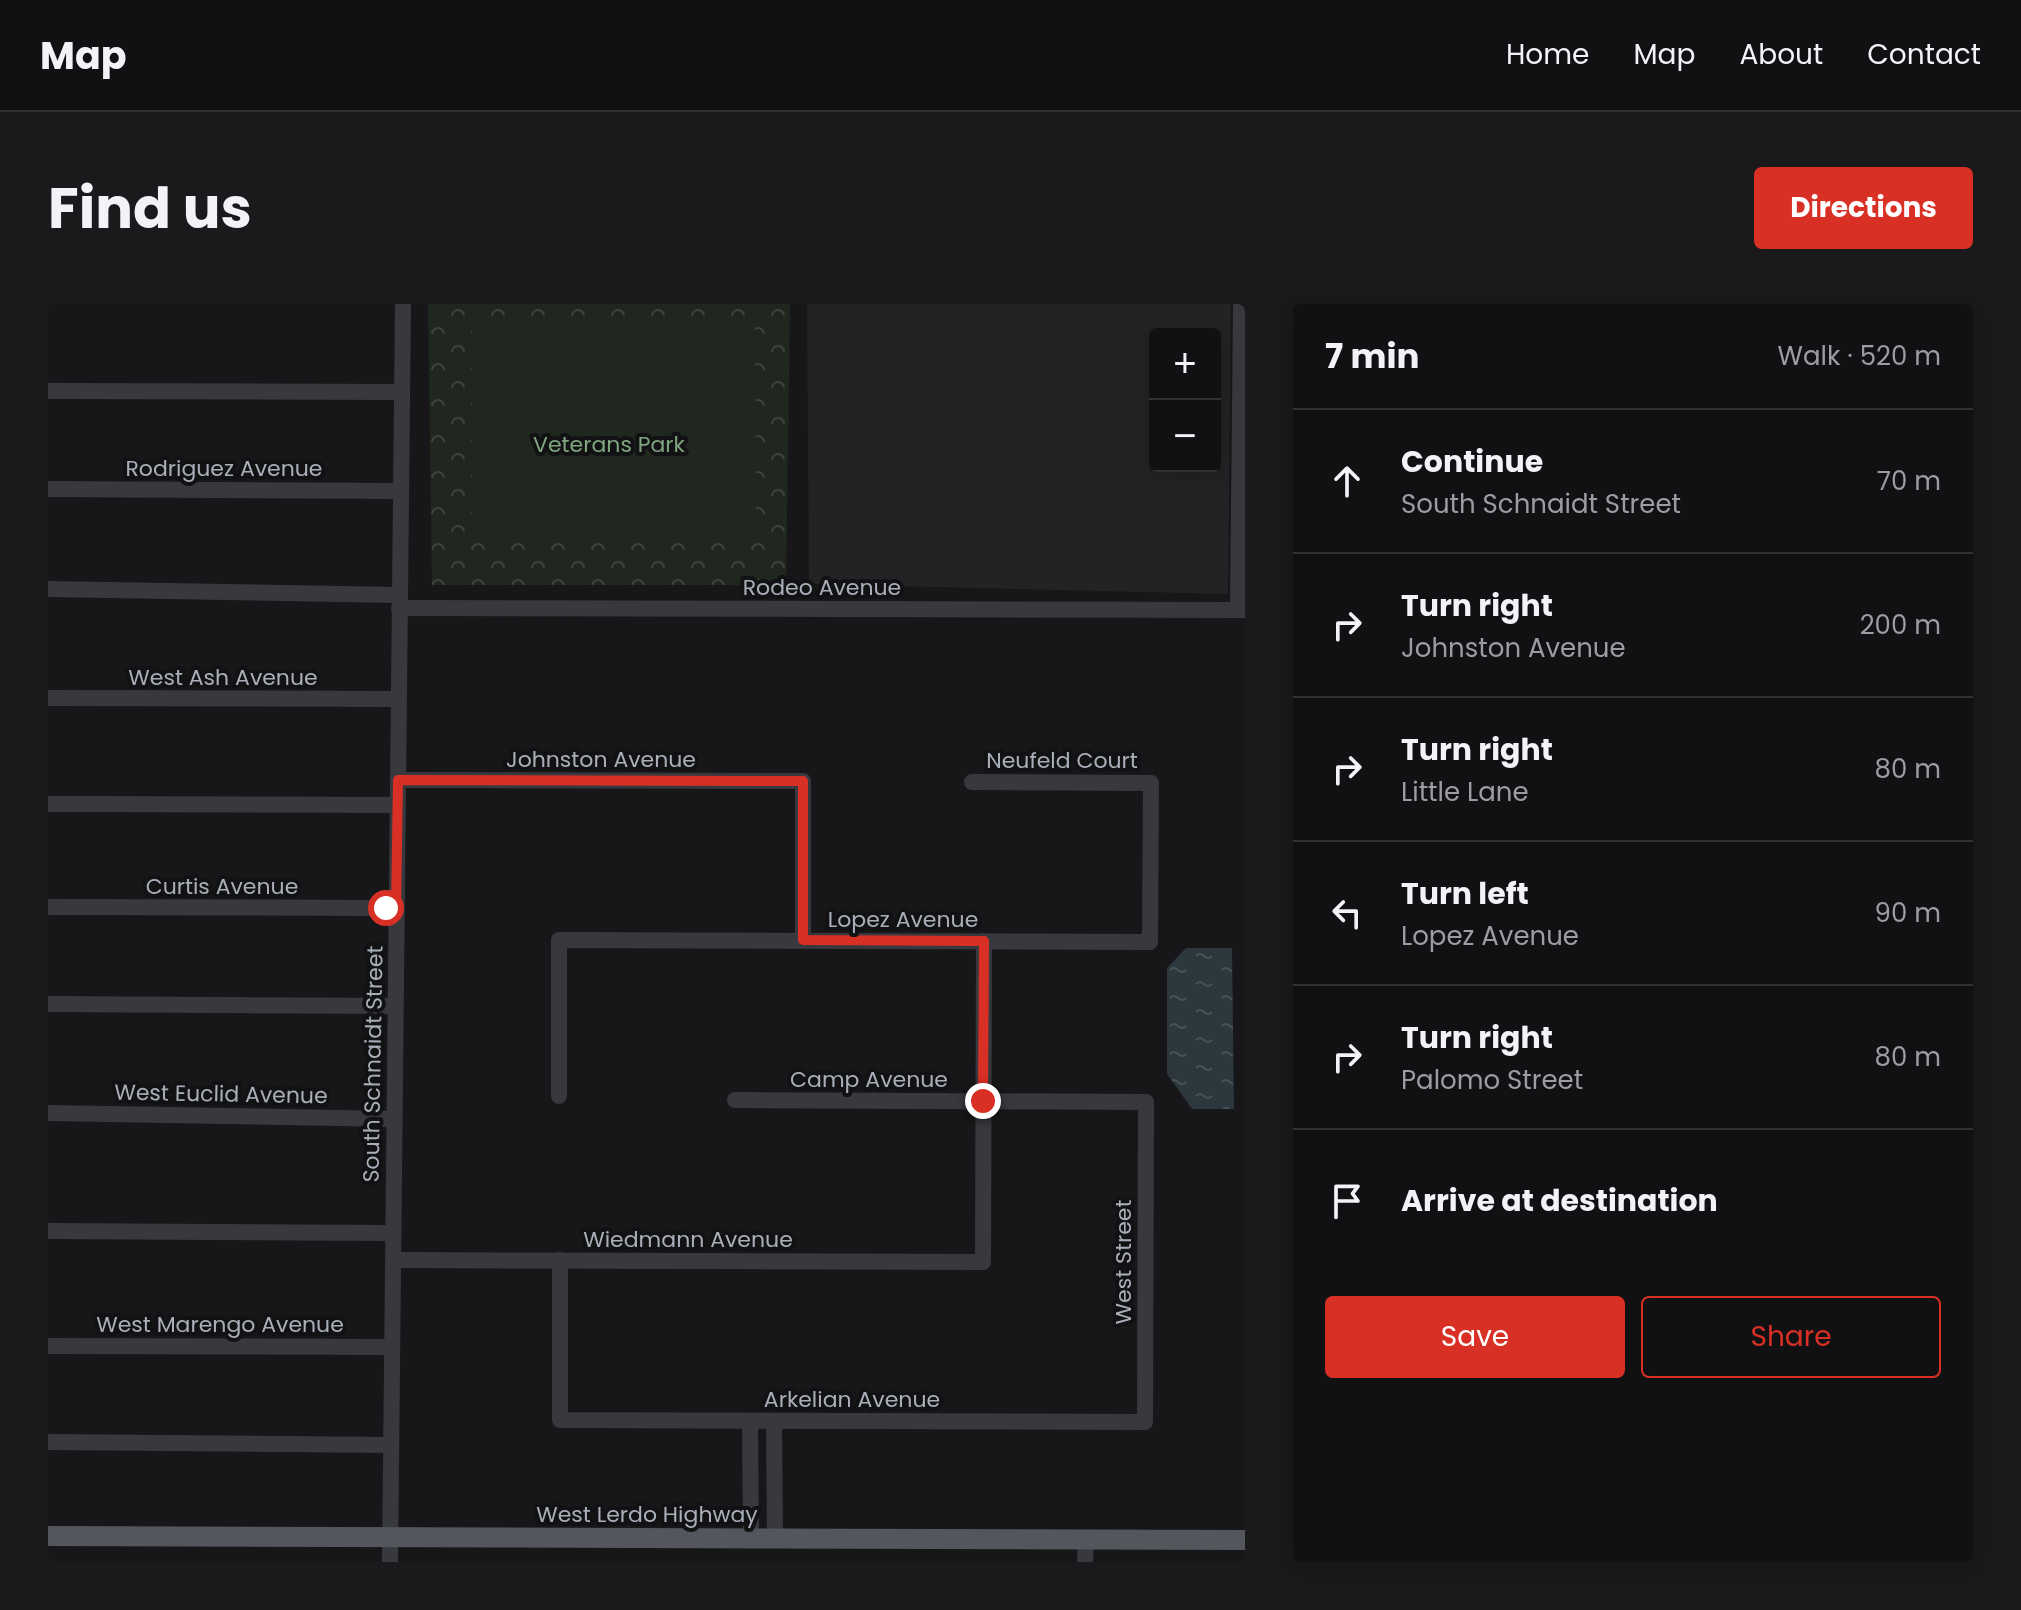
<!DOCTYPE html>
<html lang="en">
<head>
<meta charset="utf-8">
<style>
	:root { --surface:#111113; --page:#1a1a1c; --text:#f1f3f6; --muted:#9c9da0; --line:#303133; --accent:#d93025 }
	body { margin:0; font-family:Poppins,sans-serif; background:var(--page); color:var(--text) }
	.controls { position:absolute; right:24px; top:24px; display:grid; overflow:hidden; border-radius:8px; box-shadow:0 4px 20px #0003 }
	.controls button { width:72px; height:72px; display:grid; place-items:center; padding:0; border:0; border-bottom:2px solid var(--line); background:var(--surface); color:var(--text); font:40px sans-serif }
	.stop { position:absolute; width:24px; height:24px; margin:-18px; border:6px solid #d93025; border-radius:50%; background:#fff }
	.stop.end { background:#d93025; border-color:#fff; box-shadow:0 2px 8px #0008 }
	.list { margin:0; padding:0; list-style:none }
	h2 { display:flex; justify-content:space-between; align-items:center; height:104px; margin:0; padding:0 32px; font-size:34px }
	h2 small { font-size:26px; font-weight:400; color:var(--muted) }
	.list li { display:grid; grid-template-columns:52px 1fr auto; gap:24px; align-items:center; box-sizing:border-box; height:144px; padding:0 32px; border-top:2px solid var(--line) }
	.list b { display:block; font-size:30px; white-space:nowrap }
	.list p { margin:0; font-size:26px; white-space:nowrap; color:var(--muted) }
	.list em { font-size:26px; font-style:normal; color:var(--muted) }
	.actions { display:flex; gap:16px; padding:24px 32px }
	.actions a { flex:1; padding:18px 0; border:2px solid var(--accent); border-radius:8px; text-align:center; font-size:28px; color:var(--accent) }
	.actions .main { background:var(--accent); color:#fff }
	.icon { flex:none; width:44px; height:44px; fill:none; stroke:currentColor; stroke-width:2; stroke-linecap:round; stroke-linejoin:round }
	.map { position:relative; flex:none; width:1197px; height:1258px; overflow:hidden; border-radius:8px }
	header { display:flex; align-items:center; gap:48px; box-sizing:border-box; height:112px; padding:0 40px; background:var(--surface); border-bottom:2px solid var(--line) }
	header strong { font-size:38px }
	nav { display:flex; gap:44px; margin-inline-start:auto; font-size:28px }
	.intro { display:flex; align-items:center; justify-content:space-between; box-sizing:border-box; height:192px; padding:0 48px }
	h1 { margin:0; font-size:56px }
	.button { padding:20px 36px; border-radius:8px; background:var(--accent); color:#fff; font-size:28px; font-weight:700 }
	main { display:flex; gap:48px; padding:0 48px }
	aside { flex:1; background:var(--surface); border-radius:8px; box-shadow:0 4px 20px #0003 }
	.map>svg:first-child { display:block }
	.built { fill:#232326; fill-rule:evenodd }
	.park { fill:url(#park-crowns) }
	.pitch { fill:#1f271f }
	.water { fill:url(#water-ripples) }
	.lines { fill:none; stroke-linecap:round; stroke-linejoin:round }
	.minor { stroke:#38393e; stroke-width:16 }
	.major { stroke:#54565d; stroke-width:20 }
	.route { stroke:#d93025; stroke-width:10 }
	.labels { text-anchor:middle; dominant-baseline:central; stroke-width:8; stroke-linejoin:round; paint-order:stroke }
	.park-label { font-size:22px; fill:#7fa57f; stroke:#121214 }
	.street-label { font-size:22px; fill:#a9afb9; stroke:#121214 }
</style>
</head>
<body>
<header>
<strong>Map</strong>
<nav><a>Home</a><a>Map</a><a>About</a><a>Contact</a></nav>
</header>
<div class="intro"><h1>Find us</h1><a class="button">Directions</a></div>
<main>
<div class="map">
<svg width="1197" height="1258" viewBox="0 0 1197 1258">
	<defs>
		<pattern id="park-crowns" width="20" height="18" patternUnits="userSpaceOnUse" patternTransform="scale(2)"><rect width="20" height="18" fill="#1f271f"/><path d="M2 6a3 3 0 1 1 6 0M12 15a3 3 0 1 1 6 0" fill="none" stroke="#3d443d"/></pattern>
		<pattern id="water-ripples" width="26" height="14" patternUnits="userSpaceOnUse" patternTransform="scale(2)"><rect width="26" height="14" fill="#2c373e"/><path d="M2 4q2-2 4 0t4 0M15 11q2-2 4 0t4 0" fill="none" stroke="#485158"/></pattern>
	</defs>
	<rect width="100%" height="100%" fill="#171719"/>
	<path class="built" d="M 759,0 L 1183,0 L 1180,290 L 761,280 ZM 1107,30 L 1167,30 L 1167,162 L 1107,162 Z"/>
	<path class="park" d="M 380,0 L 742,0 L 738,281 L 384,281 Z"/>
	<path class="pitch" d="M 424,21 L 707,21 L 708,238 L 424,238 Z"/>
	<path class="water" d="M 1138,644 L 1184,644 L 1186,805 L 1144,805 L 1119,770 L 1119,664 Z"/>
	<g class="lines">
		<g class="minor">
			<path d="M 0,87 L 354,88"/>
			<path d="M 0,185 L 353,187"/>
			<path d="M 0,285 L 351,291"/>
			<path d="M 351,304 L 1197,306"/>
			<path d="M 1190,306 L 1193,0"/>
			<path d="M 0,394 L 351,395"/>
			<path d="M 350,476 L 755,477 L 755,636"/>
			<path d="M 0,500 L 349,501"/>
			<path d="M 0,603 L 348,604"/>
			<path d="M 0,700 L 347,702"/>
			<path d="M 511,792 L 511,636 L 1102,638 L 1103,479 L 924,478"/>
			<path d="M 0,809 L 346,815"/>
			<path d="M 0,927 L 345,929"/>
			<path d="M 345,956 L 935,958 L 936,637"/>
			<path d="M 512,956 L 512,1116 L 1097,1118 L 1098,798 L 687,796"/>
			<path d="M 0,1042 L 344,1043"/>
			<path d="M 702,1117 L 703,1234"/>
			<path d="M 726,1117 L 727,1234"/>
			<path d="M 0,1138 L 343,1141"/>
			<path d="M 342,1258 L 355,0"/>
			<path d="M 1037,1258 L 1038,1235"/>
		</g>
		<path class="major" d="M 0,1232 L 1197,1236"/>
	</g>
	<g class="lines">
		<path class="route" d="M 338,604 L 348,604 L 350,476 L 755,477 L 755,636 L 936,637 L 935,797"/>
	</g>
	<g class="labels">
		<g class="park-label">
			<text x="561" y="140">Veterans Park</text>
		</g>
		<g class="street-label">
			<text x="176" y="164">Rodriguez Avenue</text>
			<text x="774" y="283">Rodeo Avenue</text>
			<text x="175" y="373">West Ash Avenue</text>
			<text x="553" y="455">Johnston Avenue</text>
			<text x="1014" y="456">Neufeld Court</text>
			<text x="174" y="582">Curtis Avenue</text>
			<text x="855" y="615">Lopez Avenue</text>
			<text transform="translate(325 760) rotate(-89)">South Schnaidt Street</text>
			<text x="821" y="775">Camp Avenue</text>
			<text transform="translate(173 790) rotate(1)">West Euclid Avenue</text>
			<text x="640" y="935">Wiedmann Avenue</text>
			<text transform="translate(1075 958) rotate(-90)">West Street</text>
			<text x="172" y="1020">West Marengo Avenue</text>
			<text x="804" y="1095">Arkelian Avenue</text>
			<text x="599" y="1210">West Lerdo Highway</text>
		</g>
	</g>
</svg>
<div class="controls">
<button>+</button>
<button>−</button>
</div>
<div class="stop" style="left:338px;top:604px"></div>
<div class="stop end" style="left:935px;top:797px"></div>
</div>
<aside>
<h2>7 min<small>Walk · 520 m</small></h2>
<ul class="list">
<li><svg class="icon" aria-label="ahead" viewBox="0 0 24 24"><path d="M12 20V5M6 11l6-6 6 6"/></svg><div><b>Continue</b><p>South Schnaidt Street</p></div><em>70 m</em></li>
<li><svg class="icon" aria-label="right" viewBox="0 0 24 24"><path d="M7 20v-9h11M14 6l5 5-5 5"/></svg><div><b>Turn right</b><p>Johnston Avenue</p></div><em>200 m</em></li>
<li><svg class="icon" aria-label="right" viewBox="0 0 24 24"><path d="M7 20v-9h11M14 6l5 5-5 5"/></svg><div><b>Turn right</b><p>Little Lane</p></div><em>80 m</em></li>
<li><svg class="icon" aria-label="left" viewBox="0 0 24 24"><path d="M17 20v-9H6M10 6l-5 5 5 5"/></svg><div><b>Turn left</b><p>Lopez Avenue</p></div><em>90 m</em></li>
<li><svg class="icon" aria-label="right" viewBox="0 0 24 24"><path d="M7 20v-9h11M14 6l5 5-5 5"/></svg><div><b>Turn right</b><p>Palomo Street</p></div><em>80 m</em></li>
<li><svg class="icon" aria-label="arrive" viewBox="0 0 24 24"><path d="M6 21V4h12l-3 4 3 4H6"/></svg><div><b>Arrive at destination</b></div></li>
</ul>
<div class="actions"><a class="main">Save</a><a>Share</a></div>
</aside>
</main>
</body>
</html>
